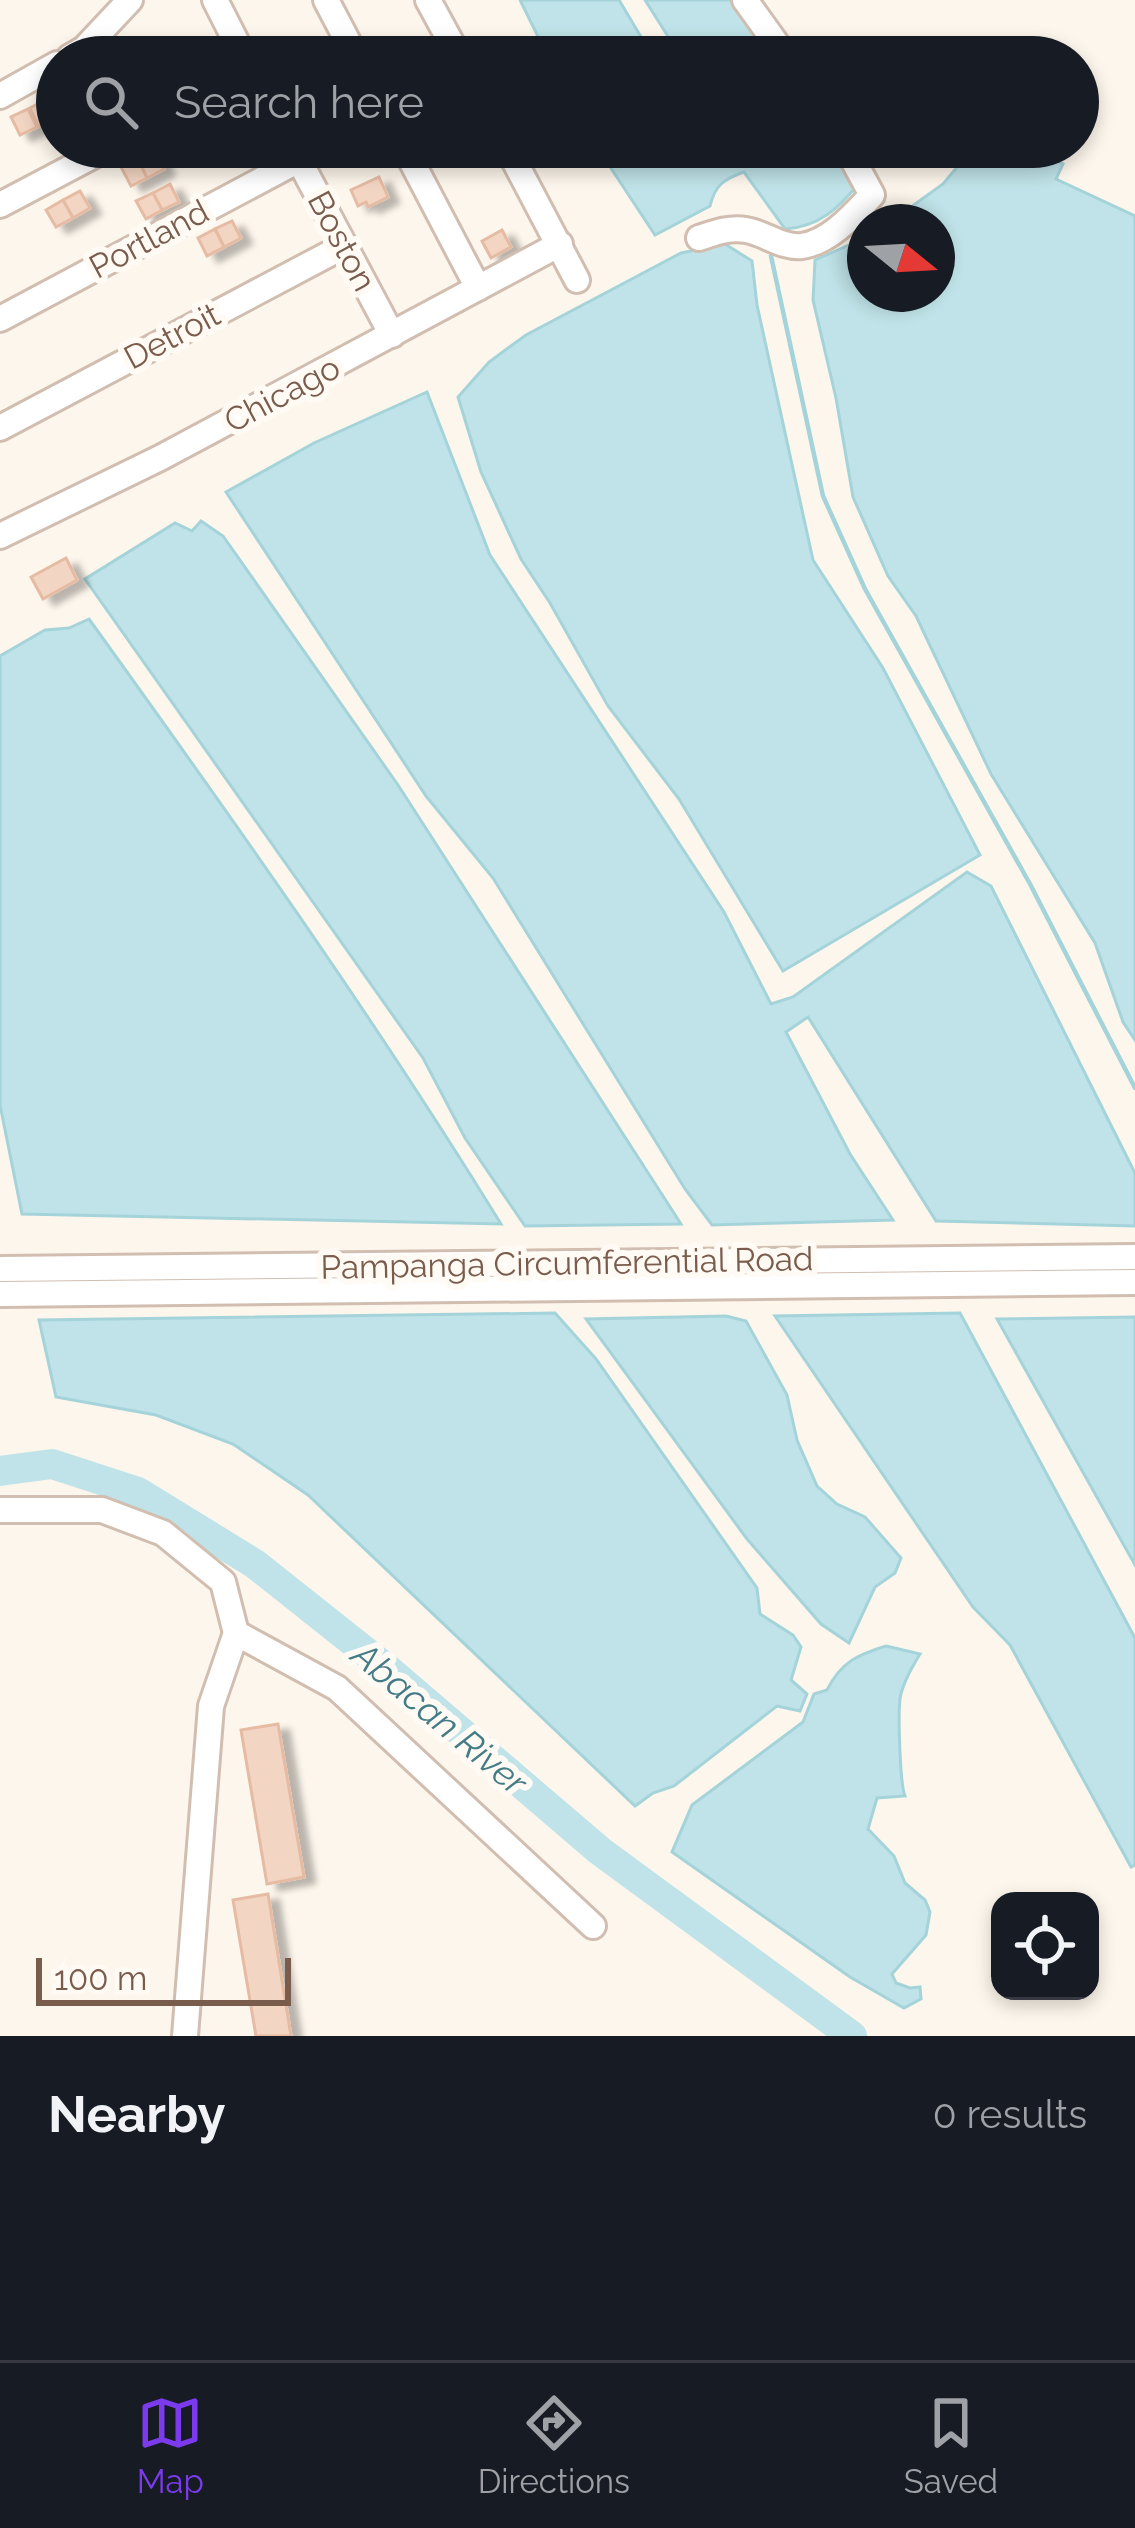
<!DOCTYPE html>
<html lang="en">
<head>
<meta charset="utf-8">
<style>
	:root { --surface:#171b24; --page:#242831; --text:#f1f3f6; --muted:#9ea1a6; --line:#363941; --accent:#7c3aed }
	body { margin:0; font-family:Raleway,sans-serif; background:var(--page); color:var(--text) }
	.controls { position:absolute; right:36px; bottom:36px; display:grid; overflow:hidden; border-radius:24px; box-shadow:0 6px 18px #0003 }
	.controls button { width:108px; height:108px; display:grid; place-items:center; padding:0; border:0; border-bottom:3px solid var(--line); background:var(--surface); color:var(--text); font:60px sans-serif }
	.compass { position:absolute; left:847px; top:204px; width:108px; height:108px; border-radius:50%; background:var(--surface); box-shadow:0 6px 18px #0003; rotate:108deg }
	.scale { position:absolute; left:36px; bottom:30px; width:255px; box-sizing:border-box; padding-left:12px; border:6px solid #7a5c4d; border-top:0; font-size:33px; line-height:42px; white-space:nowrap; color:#7a5c4d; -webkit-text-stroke:9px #fffaf3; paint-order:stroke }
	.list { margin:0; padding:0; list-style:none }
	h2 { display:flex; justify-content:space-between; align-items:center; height:156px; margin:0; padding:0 48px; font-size:51px }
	h2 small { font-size:39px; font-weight:400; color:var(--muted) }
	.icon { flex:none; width:66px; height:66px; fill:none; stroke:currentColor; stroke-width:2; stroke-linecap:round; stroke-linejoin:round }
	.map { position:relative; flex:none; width:1135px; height:2036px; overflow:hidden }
	.search { position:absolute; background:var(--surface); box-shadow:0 6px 18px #0003; left:36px; right:36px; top:36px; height:132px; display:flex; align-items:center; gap:30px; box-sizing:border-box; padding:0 42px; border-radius:66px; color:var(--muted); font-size:45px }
	.sheet { height:324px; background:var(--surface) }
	nav { display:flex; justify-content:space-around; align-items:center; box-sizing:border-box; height:168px; border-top:3px solid var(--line); background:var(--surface); font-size:33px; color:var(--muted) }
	nav a { display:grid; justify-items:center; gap:6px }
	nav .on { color:var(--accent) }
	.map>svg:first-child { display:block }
	.water { fill:#bfe3e8; stroke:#a5d3da; stroke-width:3 }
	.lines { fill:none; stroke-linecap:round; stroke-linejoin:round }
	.stream { stroke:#a5d3da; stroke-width:4.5 }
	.river { stroke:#bfe3e8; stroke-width:30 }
	.building { fill:#f3d5c3; stroke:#e6bba3; stroke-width:3; filter:url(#shadow) }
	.minor-casing { stroke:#d1beb0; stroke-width:30 }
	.minor { stroke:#fff; stroke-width:24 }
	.labels { text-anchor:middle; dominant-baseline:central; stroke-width:12; stroke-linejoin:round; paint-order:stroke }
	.street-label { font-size:33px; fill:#7a5c4d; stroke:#fffaf3 }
	.water-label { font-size:36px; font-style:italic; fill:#437c86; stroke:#fffaf3 }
</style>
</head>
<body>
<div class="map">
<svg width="1135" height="2036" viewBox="0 0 1135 2036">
	<defs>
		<filter id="shadow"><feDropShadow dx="11" dy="6" stdDeviation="3" flood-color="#0004"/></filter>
	</defs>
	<rect width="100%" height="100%" fill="#fdf6ec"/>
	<g class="water">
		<path d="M 520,0 L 619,0 L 653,57 L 548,57 Z"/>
		<path d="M 645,0 L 739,0 L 779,57 L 681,57 Z"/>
		<path d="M 597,147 L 837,147 L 859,183 C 839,208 819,227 785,229 L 744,172 C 724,179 715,185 710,206 L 655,235 Z"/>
		<path d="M 974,147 L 1032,147 L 1063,164 L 1056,179 L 1135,216 L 1135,1040 L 1123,1022 L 1095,943 L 991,774 L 916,616 L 888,576 L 853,497 L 836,398 L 813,300 L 815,260 L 865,238 L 865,294 L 937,294 L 937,222 L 890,222 L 943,184 Z"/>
		<path d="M 725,244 L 752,261 L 757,305 L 813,560 L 883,668 L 980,855 L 783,971 L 679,799 L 608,706 L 550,603 L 521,559 L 481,472 L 458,397 L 489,362 L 526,335 L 681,253 Z"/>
		<path d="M 427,392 L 490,555 L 724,912 L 771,1004 L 793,997 L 967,872 L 991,886 L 1135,1173 L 1135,1226 L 936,1221 L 808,1017 L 786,1032 L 850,1154 L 893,1220 L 712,1225 L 685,1189 L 493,878 L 426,796 L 226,492 L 314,443 Z"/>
		<path d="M 201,521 L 223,536 L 398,785 L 681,1224 L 525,1226 L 465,1138 L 423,1058 L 85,579 L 175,523 L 192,531 Z"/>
		<path d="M 89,619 C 232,818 373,1016 501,1224 L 22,1214 L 0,1105 L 0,656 L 45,630 L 69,628 Z"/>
		<path d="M 555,1313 L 596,1359 L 757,1588 L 760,1614 L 793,1635 L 801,1647 L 791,1680 L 807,1694 L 800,1711 L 777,1706 L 674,1786 L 653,1793 L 635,1806 L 308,1495 L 233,1444 L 156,1415 L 56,1397 L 39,1320 Z"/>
		<path d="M 960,1313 L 1135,1638 L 1135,1865 L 1131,1867 L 1010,1645 L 973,1607 L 775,1316 Z"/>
		<path d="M 726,1316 L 746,1321 L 787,1395 L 797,1440 L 817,1486 L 837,1504 L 865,1517 L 901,1558 L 895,1573 L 875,1587 L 849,1643 L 821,1624 L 747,1539 L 586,1319 Z"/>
		<path d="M 1135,1317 L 1135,1565 L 997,1319 Z"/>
		<path d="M 886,1646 L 920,1654 C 912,1667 902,1684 900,1699 C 898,1715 900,1785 905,1796 L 877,1798 L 868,1829 L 894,1856 L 905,1883 L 925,1900 L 930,1912 L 926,1935 L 892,1974 L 896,1983 L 910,1988 L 920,1987 L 921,1999 L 904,2008 L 850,1977 L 672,1852 L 692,1805 L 803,1722 L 814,1694 L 827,1690 C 841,1662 857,1655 886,1646 Z"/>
	</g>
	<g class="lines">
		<path class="stream" d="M 771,256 L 823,496 L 865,589 L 1030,884 L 1135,1088"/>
		<path class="river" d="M 0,1471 L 52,1464 L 138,1492 L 255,1564 L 386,1668 L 600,1851 L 852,2036"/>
	</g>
	<g class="building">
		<path d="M 47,99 L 56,117 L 38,126 L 30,108 Z"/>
		<path d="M 28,109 L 37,127 L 20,135 L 11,117 Z"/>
		<path d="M 154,150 L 164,169 L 147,178 L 138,159 Z"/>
		<path d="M 138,159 L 147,178 L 131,186 L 121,167 Z"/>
		<path d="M 379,177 L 388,197 L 368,207 L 366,202 L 358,206 L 351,190 Z"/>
		<path d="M 170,184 L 179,202 L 162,210 L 153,193 Z"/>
		<path d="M 80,191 L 90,208 L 73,218 L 63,200 Z"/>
		<path d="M 153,193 L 162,210 L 146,219 L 136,201 Z"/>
		<path d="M 63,200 L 73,218 L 56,227 L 46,210 Z"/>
		<path d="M 232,221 L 241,238 L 224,247 L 215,229 Z"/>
		<path d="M 215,229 L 224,247 L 207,256 L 198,238 Z"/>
		<path d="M 502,230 L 511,247 L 491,258 L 482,241 Z"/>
		<path d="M 66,558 L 77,580 L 43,599 L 31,577 Z"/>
		<path d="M 278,1724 L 304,1877 L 267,1884 L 241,1730 Z"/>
		<path d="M 268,1894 L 291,2036 L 256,2036 L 233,1900 Z"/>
	</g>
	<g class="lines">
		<g class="minor-casing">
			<g id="minor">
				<path d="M 215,0 L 244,57"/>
				<path d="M 326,0 L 356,57"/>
				<path d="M 428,0 L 459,57"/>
				<path d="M 745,0 L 786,57"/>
				<path d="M 70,57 L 84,49 L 130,0"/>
				<path d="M 0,96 L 57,64"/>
				<path d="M 404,147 L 478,288"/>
				<path d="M 507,147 L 577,280"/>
				<path d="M 293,149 L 392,335"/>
				<path d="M 0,205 L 110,147"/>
				<path d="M 699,238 C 714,233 729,227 746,230 C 765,233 781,248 802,246 C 830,242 854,214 872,195 L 846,147"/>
				<path d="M 0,319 L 299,160"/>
				<path d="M 0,428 L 344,246"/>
				<path d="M 0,536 L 160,458 L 560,244"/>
				<path d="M 0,1269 L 1135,1257"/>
				<path d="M 0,1294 L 1135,1282"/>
				<path d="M 0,1510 L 102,1510 L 163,1533 L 223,1582 L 236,1633 L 337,1688 L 593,1926"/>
				<path d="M 185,2036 L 211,1706 L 236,1633"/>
			</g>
		</g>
		<use href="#minor" class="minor"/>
	</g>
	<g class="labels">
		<g class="street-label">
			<text transform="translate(149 239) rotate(-28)">Portland</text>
			<text transform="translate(342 241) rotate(62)">Boston</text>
			<text transform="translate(172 336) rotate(-28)">Detroit</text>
			<text transform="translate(282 394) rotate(-28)">Chicago</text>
			<text transform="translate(567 1263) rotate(-1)">Pampanga Circumferential Road</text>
		</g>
		<g class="water-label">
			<text transform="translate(440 1718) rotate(40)">Abacan River</text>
		</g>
	</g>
</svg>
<div class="controls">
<button><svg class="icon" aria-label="locate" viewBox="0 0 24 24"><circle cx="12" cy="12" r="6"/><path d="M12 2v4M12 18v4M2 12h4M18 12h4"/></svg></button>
</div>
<svg class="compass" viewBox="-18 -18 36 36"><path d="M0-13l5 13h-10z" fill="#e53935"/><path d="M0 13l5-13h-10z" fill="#9ea1a6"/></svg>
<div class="scale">100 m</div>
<div class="search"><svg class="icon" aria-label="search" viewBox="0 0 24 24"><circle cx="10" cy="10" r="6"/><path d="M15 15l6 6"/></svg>Search here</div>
</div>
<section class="sheet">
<h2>Nearby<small>0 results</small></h2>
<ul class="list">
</ul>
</section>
<nav>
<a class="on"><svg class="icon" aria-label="map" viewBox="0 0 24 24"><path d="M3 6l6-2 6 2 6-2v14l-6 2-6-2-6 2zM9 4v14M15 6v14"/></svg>Map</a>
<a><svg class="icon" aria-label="directions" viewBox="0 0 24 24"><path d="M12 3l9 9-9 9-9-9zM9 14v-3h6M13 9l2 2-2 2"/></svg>Directions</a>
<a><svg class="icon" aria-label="saved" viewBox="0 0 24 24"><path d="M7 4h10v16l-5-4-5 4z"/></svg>Saved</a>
</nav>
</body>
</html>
